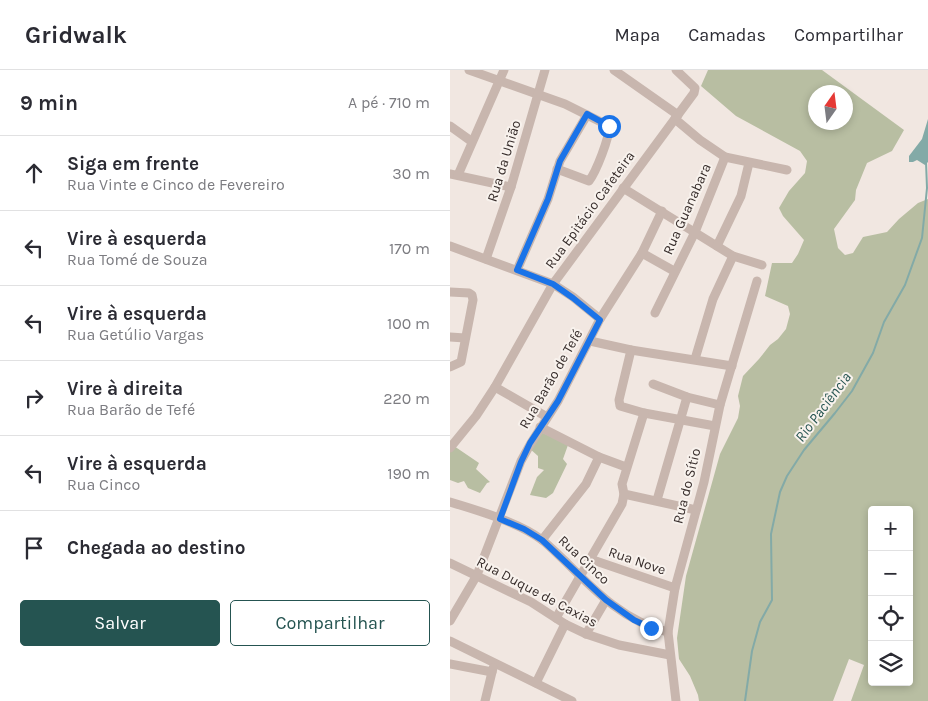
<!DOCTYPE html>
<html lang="pt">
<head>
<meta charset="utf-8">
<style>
	:root { --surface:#fff; --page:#f2f2f3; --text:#2b2b33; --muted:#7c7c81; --line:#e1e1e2; --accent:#255451 }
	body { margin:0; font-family:Karla,sans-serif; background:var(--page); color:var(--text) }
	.controls { position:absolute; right:15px; bottom:15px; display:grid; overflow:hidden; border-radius:5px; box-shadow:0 2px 8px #0003 }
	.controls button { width:45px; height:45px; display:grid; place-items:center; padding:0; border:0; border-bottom:1px solid var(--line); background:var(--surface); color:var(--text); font:25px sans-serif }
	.compass { position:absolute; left:358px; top:15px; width:45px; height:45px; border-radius:50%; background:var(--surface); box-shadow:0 2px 8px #0003; rotate:14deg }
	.stop { position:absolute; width:15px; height:15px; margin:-11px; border:4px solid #1a73e8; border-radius:50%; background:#fff }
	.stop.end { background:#1a73e8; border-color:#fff; box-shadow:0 1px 5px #0008 }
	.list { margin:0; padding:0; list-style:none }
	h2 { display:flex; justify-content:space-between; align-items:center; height:65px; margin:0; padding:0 20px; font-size:21px }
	h2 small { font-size:16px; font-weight:400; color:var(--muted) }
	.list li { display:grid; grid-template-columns:32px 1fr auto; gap:15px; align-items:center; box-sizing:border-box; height:75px; padding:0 20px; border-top:1px solid var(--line) }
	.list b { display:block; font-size:19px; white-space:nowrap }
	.list p { margin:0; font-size:16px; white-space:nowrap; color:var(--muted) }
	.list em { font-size:16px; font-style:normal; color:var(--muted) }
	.actions { display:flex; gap:10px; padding:15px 20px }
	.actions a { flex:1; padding:11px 0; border:1px solid var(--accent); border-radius:5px; text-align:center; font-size:18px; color:var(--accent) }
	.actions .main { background:var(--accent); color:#fff }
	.icon { flex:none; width:28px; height:28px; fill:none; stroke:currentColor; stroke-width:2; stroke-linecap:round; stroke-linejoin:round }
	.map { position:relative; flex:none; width:478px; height:631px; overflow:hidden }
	header { display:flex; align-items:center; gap:30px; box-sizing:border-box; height:70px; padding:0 25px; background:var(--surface); border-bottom:1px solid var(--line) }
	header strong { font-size:24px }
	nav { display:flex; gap:28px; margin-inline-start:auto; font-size:18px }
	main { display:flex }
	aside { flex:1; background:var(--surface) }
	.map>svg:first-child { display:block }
	.green { fill:#b8bea2; fill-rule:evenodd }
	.water { fill:#83aaa7 }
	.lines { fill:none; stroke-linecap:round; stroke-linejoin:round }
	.stream { stroke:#83aaa7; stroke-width:2 }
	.minor { stroke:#c8b6ae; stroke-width:9 }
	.route { stroke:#1a73e8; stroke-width:6 }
	.labels { text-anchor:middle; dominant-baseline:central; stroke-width:4; stroke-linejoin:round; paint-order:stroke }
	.street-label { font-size:14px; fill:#372d2b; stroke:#f8f2ed }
	.water-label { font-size:15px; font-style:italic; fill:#255451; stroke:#f8f2ed }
</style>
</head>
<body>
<header>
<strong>Gridwalk</strong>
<nav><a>Mapa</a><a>Camadas</a><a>Compartilhar</a></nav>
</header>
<main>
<aside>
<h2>9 min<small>A pé · 710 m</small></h2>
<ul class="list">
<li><svg class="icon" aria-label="ahead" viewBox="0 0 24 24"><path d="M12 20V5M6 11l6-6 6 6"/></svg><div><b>Siga em frente</b><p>Rua Vinte e Cinco de Fevereiro</p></div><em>30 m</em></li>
<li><svg class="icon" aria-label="left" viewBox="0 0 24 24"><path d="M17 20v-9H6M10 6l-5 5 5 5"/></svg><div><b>Vire à esquerda</b><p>Rua Tomé de Souza</p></div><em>170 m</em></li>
<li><svg class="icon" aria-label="left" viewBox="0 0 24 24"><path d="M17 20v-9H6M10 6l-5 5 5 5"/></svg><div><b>Vire à esquerda</b><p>Rua Getúlio Vargas</p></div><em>100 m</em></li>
<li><svg class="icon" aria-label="right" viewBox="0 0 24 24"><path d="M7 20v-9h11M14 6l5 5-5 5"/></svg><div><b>Vire à direita</b><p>Rua Barão de Tefé</p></div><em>220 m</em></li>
<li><svg class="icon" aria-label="left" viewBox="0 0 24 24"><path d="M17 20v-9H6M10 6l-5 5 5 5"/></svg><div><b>Vire à esquerda</b><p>Rua Cinco</p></div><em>190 m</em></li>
<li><svg class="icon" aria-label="arrive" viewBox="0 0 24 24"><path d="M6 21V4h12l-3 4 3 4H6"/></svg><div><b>Chegada ao destino</b></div></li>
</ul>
<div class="actions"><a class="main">Salvar</a><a>Compartilhar</a></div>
</aside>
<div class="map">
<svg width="478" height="631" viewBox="0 0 478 631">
	<rect width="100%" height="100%" fill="#f1e7e1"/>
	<g class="green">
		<path d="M 258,0 L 372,0 L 454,60 L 442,81 L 417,93 L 406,120 L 405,130 L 384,159 L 388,178 L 395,185 L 403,183 L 413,167 L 437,162 L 449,149 L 468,133 L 478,129 L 478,631 L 401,631 L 414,595 L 399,589 L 383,631 L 249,631 L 248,625 L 240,606 L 229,589 L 227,568 L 236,506 L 270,384 L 288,348 L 290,336 L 288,326 L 293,306 L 309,289 L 320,275 L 328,269 L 336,259 L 340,244 L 338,236 L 315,226 L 322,193 L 342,193 L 348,184 L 354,170 L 333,146 L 329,138 L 339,121 L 355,103 L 357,91 L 350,81 L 286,46 L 251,16 ZM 396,22 L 396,52 L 366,52 L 366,22 ZM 422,440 L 459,440 L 459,612 L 422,612 Z"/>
		<path d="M 89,361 L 118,375 L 113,389 L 117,394 L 103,423 L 96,428 L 80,425 L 87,407 L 94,400 L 88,398 L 88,386 L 79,378 Z"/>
		<path d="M 4,376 L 29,393 L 26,399 L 40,412 L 37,413 L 30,423 L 18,418 L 14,411 L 8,413 L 0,410 L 0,381 Z"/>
	</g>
	<path class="water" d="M 478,49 L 478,92 L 475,95 L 467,90 L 463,92 L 459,92 L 459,86 L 472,69 Z"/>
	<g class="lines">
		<path class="stream" d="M 295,631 L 302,581 L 310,552 L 322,530 L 321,464 L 330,422 L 337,406 L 354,380 L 385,343 L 402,321 L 423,283 L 434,252 L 455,215 L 472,168 L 477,118 L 476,92"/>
		<g class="minor">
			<path d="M 19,0 L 115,34 L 159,56 C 160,67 146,102 139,111 L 107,99"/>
			<path d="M 164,0 L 228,45"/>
			<path d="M 225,49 L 250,70 L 275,87 L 337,100"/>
			<path d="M 0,56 L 21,71"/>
			<path d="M 0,104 L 61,117"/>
			<path d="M 8,105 L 54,0"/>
			<path d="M 173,118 L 283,186 L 312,195"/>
			<path d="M 0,176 L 103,214 L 123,227 L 150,249"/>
			<path d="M 267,176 L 291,126 L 299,93"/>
			<path d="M 192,183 L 224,201"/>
			<path d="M 36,189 L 61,117 L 95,0"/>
			<path d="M 67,200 L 98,129 L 110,91 L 137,45"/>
			<path d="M 0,222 L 19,223 L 22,225 L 23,230 L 11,292 L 0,297"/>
			<path d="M 205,243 L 245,162 L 275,87"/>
			<path d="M 0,267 L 15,268"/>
			<path d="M 140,271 L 181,280 L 282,296"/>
			<path d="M 181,280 L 169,330 L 170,336 L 194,343 L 265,356"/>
			<path d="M 245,289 L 263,229 L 283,186"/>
			<path d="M 203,314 L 237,327 L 270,335"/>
			<path d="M 45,317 L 97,347"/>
			<path d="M 194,343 L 172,414 L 174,424 L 246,440"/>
			<path d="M 90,357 L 149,387 L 176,397"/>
			<path d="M 0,378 L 26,346 L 45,317 L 103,214 L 244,23 L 245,18 L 226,0"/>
			<path d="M 207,430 L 237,327"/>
			<path d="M 0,432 C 27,440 70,453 92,470 C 100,476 107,484 115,491 C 145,521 175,552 218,562"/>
			<path d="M 92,470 L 136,414 L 149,387"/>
			<path d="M 140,489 L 225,518"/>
			<path d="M 0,493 L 81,532 L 115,554 L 136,564 L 169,575 L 220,585"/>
			<path d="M 106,548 L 172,434 L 174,424"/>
			<path d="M 0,551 L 27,505 L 71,391 L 81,373 L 108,331 L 150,249 L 192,183 L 212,141"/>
			<path d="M 136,564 L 156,530"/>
			<path d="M 0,571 L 122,631"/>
			<path d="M 0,594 L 42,602"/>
			<path d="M 86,613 L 115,554"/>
			<path d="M 35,631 L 43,598"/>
			<path d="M 226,631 L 218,562 L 225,518 L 254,412 L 270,335 L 307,211"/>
		</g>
	</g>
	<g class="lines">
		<path class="route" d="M 159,56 L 137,44 L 110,91 L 98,129 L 67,200 L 103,214 L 123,228 L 150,250 L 108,331 L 80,373 L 71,392 L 50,449 L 74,459 L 92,470 L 156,530 L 184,550 L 201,558"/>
	</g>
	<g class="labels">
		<g class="street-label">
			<text transform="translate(54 91) rotate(-73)">Rua da União</text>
			<text transform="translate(237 139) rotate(-66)">Rua Guanabara</text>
			<text transform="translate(140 140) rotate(-54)">Rua Epitácio Cafeteira</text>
			<text transform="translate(101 309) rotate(-60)">Rua Barão de Tefé</text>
			<text transform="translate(237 416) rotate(-76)">Rua do Sítio</text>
			<text transform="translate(134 490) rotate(43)">Rua Cinco</text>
			<text transform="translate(187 491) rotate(19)">Rua Nove</text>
			<text transform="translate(87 522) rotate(28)">Rua Duque de Caxias</text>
		</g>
		<g class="water-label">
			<text transform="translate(373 337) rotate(-53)">Rio Paciência</text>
		</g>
	</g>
</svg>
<div class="controls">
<button>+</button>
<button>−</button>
<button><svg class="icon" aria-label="locate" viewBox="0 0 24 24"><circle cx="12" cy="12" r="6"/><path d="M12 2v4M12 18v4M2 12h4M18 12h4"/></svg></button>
<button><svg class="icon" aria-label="layers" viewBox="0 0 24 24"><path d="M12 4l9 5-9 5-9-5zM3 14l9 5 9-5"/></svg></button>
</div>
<svg class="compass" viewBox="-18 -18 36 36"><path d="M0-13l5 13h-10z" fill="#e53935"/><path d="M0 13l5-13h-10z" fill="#7c7c81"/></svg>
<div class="stop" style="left:159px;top:56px"></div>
<div class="stop end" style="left:201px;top:558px"></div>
</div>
</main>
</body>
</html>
